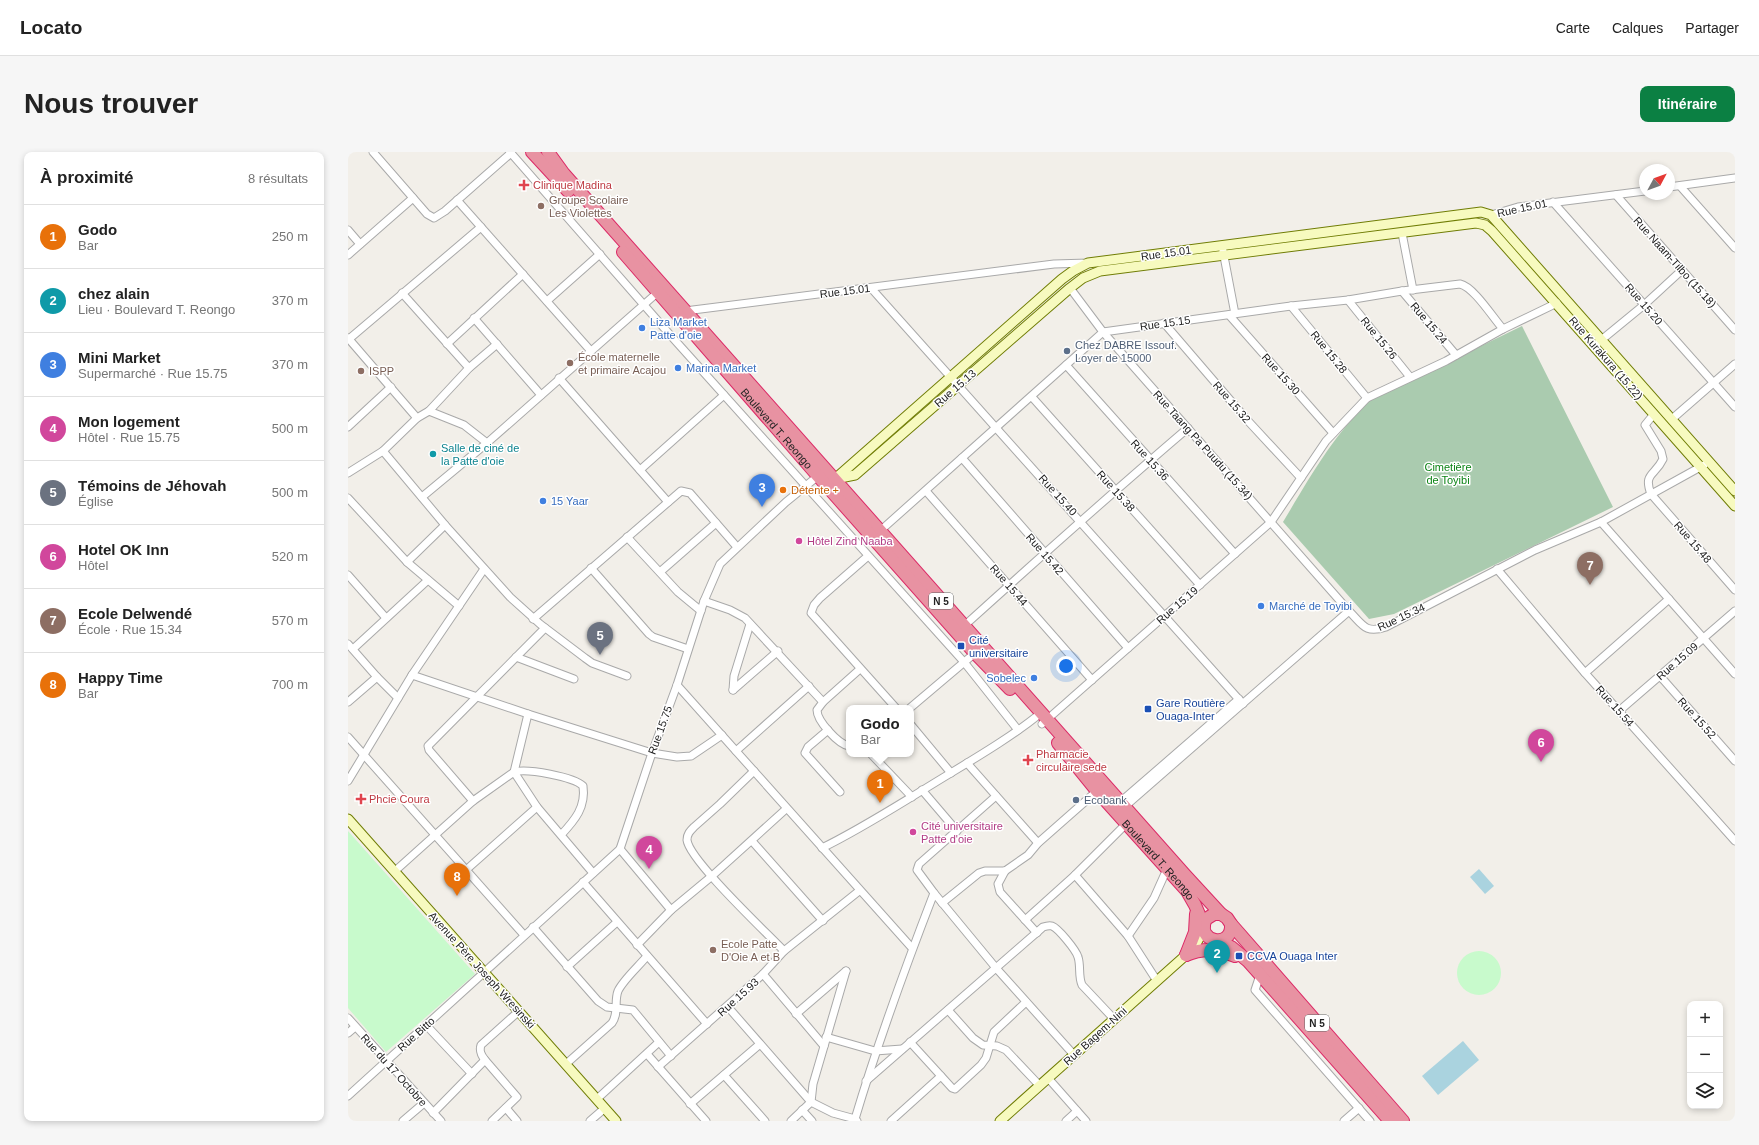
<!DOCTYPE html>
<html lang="fr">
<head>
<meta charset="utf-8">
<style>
	:root { --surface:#fff; --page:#f6f6f6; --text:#222; --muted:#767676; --line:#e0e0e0; --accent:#0b8043 }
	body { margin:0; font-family:Arial,sans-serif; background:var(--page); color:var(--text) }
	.controls { position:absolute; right:12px; bottom:12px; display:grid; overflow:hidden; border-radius:8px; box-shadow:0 2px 6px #0003 }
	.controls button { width:36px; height:36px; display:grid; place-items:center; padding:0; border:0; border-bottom:1px solid var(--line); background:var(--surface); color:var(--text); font:20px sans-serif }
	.compass { position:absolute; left:1291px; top:12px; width:36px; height:36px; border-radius:50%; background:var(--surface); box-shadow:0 2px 6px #0003; rotate:49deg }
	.you { position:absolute; left:718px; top:514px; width:14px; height:14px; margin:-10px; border:3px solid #fff; border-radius:50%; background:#1a73e8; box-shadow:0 0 0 6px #1a73e833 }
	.badge { display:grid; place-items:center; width:26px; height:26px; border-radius:50%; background:var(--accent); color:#fff; font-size:13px; font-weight:700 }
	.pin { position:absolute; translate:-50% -33px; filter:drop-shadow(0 1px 2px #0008) }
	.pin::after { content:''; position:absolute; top:21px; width:14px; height:12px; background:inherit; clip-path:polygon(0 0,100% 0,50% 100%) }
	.popup { position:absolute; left:498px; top:553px; width:68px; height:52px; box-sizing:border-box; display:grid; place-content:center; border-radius:8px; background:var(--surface); filter:drop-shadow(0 1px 3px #0005); font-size:13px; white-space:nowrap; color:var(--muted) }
	.popup b { font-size:15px; color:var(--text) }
	.popup::after { content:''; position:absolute; left:50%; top:100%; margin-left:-8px; border:8px solid transparent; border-top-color:var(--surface) }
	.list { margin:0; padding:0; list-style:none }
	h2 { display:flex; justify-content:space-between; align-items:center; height:52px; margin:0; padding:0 16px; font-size:17px }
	h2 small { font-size:13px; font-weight:400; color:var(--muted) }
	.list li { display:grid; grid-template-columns:26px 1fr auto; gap:12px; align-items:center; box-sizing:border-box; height:64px; padding:0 16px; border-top:1px solid var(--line) }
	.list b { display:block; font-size:15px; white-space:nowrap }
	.list p { margin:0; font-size:13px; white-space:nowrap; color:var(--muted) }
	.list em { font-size:13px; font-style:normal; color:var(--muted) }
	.icon { flex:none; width:22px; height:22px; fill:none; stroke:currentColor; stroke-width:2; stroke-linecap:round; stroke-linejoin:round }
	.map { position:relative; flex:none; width:1387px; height:969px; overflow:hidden; border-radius:8px }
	header { display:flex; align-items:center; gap:24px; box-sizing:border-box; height:56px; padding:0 20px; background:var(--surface); border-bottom:1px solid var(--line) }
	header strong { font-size:19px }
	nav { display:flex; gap:22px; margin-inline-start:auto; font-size:14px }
	.intro { display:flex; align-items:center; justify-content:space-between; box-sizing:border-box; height:96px; padding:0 24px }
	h1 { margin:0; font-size:28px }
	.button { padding:10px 18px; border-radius:8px; background:var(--accent); color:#fff; font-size:14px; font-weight:700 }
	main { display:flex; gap:24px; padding:0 24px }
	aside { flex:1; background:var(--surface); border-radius:8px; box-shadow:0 2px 6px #0003 }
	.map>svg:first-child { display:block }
	.cemetery { fill:#aacbaf }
	.park { fill:#c8facc }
	.water { fill:#aad3df }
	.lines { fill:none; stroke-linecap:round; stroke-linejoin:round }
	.street-casing { stroke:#a9a9a9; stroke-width:9 }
	.secondary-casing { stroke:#707d05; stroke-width:11 }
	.highway-casing { stroke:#dc2a67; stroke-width:14 }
	.street { stroke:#fff; stroke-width:7 }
	.secondary { stroke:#f7fabf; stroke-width:9 }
	.highway { stroke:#e892a2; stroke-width:12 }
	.health-dot { fill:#e0444e; stroke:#fff; stroke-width:1.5 }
	.education-dot { fill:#8d6e63; stroke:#fff; stroke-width:1.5 }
	.shop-dot { fill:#3f7fe0; stroke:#fff; stroke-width:1.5 }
	.service-dot { fill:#5c6f8a; stroke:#fff; stroke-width:1.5 }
	.culture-dot { fill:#0f9aa8; stroke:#fff; stroke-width:1.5 }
	.food-dot { fill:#e8710a; stroke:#fff; stroke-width:1.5 }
	.hotel-dot { fill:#d1479c; stroke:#fff; stroke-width:1.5 }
	.transit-dot { fill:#1a4fb4; stroke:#fff; stroke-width:1.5 }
	.labels { text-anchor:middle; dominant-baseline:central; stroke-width:3; stroke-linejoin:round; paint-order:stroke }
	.shield { fill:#fff; stroke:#646464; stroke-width:1 }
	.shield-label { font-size:10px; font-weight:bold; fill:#222 }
	.health-label { font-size:11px; fill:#be3a42; stroke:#fff; text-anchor:start }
	.education-label { font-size:11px; fill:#785e54; stroke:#fff; text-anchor:start }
	.street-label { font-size:11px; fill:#222; stroke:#fff }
	.shop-label { font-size:11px; fill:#366cbe; stroke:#fff; text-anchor:start }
	.service-label { font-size:11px; fill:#4e5e75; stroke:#fff; text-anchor:start }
	.culture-label { font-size:11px; fill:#0d838f; stroke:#fff; text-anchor:start }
	.park-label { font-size:11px; fill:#0c8416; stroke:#fff }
	.food-label { font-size:11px; fill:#c56008; stroke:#fff; text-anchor:start }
	.hotel-label { font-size:11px; fill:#b23c85; stroke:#fff; text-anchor:start }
	.transit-label { font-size:11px; fill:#164399; stroke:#fff; text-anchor:start }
</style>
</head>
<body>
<header>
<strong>Locato</strong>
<nav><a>Carte</a><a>Calques</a><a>Partager</a></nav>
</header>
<div class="intro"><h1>Nous trouver</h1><a class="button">Itinéraire</a></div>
<main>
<aside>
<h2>À proximité<small>8 résultats</small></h2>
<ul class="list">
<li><span class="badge" style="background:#e8710a">1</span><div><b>Godo</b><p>Bar</p></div><em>250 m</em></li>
<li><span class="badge" style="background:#0f9aa8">2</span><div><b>chez alain</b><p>Lieu · Boulevard T. Reongo</p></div><em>370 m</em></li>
<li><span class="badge" style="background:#3f7fe0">3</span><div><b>Mini Market</b><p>Supermarché · Rue 15.75</p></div><em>370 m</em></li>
<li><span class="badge" style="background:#d1479c">4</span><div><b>Mon logement</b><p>Hôtel · Rue 15.75</p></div><em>500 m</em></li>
<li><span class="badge" style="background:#6b7280">5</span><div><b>Témoins de Jéhovah</b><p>Église</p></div><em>500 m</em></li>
<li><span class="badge" style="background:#d1479c">6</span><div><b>Hotel OK Inn</b><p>Hôtel</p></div><em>520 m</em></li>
<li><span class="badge" style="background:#8d6e63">7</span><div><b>Ecole Delwendé</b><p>École · Rue 15.34</p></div><em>570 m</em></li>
<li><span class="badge" style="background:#e8710a">8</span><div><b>Happy Time</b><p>Bar</p></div><em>700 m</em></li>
</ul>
</aside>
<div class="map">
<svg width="1387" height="969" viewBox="0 0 1387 969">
	<rect width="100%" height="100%" fill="#f2efe9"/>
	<path class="cemetery" d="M 1174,174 L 1265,355 L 1046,462 L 1021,467 L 935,370 C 961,327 986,281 1024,247 Z"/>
	<g class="park">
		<path d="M 0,679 L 127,822 L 38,900 L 0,856 Z"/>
		<circle cx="1131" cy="821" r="22"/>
	</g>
	<g class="water">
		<path d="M 1131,717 L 1146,734 L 1137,742 L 1122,725 Z"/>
		<path d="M 1115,889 L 1131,908 L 1090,943 L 1074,924 Z"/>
	</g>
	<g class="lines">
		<g class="street-casing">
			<g id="street">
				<path d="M 25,0 L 79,62 L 86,66 L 97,59 L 163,1"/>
				<path d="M 162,0 L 324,185 L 616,510 L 670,578"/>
				<path d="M 1332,34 L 1387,96"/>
				<path d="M 1321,35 L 1387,26"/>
				<path d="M 1268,43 L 1387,178"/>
				<path d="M 109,48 L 242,198"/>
				<path d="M 1205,50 L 1387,255"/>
				<path d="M 1143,63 L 1170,55 L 1297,39"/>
				<path d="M 0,78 L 12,92"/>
				<path d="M 1054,81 L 1065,138"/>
				<path d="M 875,99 L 887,162"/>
				<path d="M 0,103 L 65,46"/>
				<path d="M 523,136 L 895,552"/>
				<path d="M 722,136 L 755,180 L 1001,459 C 1015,473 1017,482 1038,475 L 1187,398 L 1253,370 L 1356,313"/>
				<path d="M 1054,139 L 1108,203"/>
				<path d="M 54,141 L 121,216"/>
				<path d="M 1000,148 L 1062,225"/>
				<path d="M 199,149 L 252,102"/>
				<path d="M 943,154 L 1019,246"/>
				<path d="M 337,159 L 706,112 L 740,111"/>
				<path d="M 881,163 L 985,281"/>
				<path d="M 126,166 L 193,243"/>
				<path d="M 816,171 L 901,270 L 953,326"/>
				<path d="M 0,186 L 69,266"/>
				<path d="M 1,187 L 133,75"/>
				<path d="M 99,192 L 175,122"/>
				<path d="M 1246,194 L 1296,153 L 1334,118"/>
				<path d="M 718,213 L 887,402"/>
				<path d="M 211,226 L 320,350"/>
				<path d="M 684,245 L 852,433"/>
				<path d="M 81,259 L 121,216 L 149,192"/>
				<path d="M 1306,262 L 1297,273 L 1313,299 L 1315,307 C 1307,324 1295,321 1303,342 L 1387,438"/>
				<path d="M 1324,267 L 1387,212"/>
				<path d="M 0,275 L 43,235"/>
				<path d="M 35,299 L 97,373 L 162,445 L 192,472 L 237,506 L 244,511 L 279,524"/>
				<path d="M 614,306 L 780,496"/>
				<path d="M 292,318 L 376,243"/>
				<path d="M 0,321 L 35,299 L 69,266 L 81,259 L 116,273 L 139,291"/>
				<path d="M 578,339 L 744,528"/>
				<path d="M 74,345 L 139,291 L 309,141"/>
				<path d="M 0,346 L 59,410 L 111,454"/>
				<path d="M 1253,370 L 1387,522"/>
				<path d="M 532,379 L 755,180 L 943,154 L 1000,148 L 1054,139 L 1112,132 C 1126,135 1145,166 1155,177"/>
				<path d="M 279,385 L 330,440 L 353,459"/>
				<path d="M 520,404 L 472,446 L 466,453 L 463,461 L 548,556"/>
				<path d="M 59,410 L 97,373"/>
				<path d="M 243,416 L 301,482 L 305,485 L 340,497"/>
				<path d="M 1149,417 L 1237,521 L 1387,689"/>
				<path d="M 312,420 L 368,371"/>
				<path d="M 0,423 L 38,466"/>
				<path d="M 356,449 L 382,458 L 397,466 L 475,550"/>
				<path d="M 185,467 L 333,339 L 342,341 L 389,395"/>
				<path d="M 616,474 C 690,407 764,341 840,276"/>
				<path d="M 0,492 L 29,525 L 50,546"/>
				<path d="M 5,497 L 80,428"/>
				<path d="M 168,505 L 226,527"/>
				<path d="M 1237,521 L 1321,447"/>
				<path d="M 64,523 L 180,562 L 304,601 L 329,605 L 343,604 L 374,583"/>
				<path d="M 1312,524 L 1387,609"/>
				<path d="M 329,533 L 564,796"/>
				<path d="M 385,538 L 386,524 L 402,472"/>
				<path d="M 385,538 L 430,499"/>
				<path d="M 0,550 L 29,525"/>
				<path d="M 562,556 L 627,501"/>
				<path d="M 1271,559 L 1387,459"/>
				<path d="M 694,572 L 923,370 L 978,289 L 1019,246 L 1098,209 L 1155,177 L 1209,151"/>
				<path d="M 563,573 L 603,621"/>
				<path d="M 480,578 L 460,595 L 457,601 L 492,640"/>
				<path d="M 0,585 L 176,783"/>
				<path d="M 501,594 C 490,592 469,569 469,558 L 475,550 L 512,517"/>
				<path d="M 388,599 L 461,534"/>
				<path d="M 523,602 L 564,645"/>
				<path d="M 619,611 L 690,691"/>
				<path d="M 406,619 L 372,652 L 346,675 C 342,679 339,682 339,688 C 341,708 419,781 436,799"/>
				<path d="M 0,629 L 64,523 L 136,417"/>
				<path d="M 574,638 L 609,679"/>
				<path d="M 648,644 L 571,712 L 569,718 L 586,741 L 648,816 L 726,903"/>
				<path d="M 125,649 L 81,598 L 80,594 L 197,476"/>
				<path d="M 770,652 L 891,547"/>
				<path d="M 775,656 L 1001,459"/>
				<path d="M 213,683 C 227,668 238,655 235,634 C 226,625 179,616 166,620 L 189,655 L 245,721"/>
				<path d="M 404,689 L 475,769"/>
				<path d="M 474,696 C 509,679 542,658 575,638 C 615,613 657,590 693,561"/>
				<path d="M 272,697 L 323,758"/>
				<path d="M 118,718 L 189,655"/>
				<path d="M 47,719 L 125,649 L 166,620 L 180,562"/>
				<path d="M 657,719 L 650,732 L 652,740 L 689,781"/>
				<path d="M 727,723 L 780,784 L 809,829"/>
				<path d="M 235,730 L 359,872"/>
				<path d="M 594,751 L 631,721 L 637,719 L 657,719 L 680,703 L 690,691 L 749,639"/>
				<path d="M 677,768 L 727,723 L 780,670"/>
				<path d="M 185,775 L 250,849 L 259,855 L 285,858 L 323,904"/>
				<path d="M 780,784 L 806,746 L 819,717"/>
				<path d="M 289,793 L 323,758 L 364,724 L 438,657"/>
				<path d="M 219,815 L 269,770"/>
				<path d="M 415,822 L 476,894"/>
				<path d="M 912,823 L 907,838 L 1022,969"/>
				<path d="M 380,855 L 463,950 L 485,961 L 507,967 L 509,969"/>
				<path d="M 600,858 L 625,886 L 635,893 L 649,894 L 658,898 L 692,934"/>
				<path d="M 448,862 L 498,819"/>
				<path d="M 0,866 L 93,969"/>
				<path d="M 78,873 L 124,922"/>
				<path d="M 0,881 L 7,875"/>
				<path d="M 478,885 L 527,899 L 554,897"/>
				<path d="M 562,890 L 604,936 L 607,937 L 633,913 L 638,906 L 646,880 L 678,850"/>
				<path d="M 299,902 L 358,969"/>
				<path d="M 218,912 L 264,871 C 271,861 266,849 270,839 C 275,828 291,814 299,804"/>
				<path d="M 310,915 L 415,822 L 436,799 L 511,739"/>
				<path d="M 376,923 L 417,969"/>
				<path d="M 700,926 L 738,969"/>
				<path d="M 518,929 L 695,775 C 698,774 701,773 704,774 C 710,776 728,798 730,805 C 733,814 730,824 734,833 L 766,867"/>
				<path d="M 0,944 L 272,697 L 304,601 L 329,533 L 356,449 L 372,412 L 438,350 L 470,324"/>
				<path d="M 249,947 L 311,890"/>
				<path d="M 463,950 L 465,932 L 498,819"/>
				<path d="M 342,952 L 412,892"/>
				<path d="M 158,956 L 169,969"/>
				<path d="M 454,958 L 464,969"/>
				<path d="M 85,961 L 137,908"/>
				<path d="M 507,967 C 530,890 557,816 586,741"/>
				<path d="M 55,969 L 76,951"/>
				<path d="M 144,969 L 169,945 L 137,908 C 133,903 131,899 133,893 L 171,859"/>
				<path d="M 242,969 L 257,956"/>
				<path d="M 443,969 L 463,950"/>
				<path d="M 543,969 L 593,924"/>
				<path d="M 718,969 L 729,959"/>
				<path d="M 996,969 L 1011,956"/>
			</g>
		</g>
		<g class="secondary-casing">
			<g id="secondary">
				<path d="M 481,326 L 487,327 L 507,323 L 722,136 L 735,126 L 752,119 L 1128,71 L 1137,73 L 1144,79 L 1387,354"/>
				<path d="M 487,327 L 714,127 L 725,119 L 740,111 L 1133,60 L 1143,63 L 1387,339"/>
				<path d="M 0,667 L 268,969"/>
				<path d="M 652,969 L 838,803 L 848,792 L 856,777"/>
			</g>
		</g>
		<g class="highway-casing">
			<g id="highway">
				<path d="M 184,0 L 220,39"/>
				<path d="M 200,0 L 216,22 L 837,723 L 873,762 L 879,766 L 883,772 L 1055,969"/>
				<path id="s1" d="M 275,100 L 470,324 L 627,501 L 662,537"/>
				<path id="s2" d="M 710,591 L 749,639 L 839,739 L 847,753 L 856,774"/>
				<path d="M 873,762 L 866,762 L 858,767 C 846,790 885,798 883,772"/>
				<path d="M 871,789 L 883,795 L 900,809 L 1042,969"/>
				<path d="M 838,803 C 854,796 871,797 887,804"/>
				<path d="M 838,803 L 847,780 L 848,762"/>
			</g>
		</g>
		<use href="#street" class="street"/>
		<use href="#secondary" class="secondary"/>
		<use href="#highway" class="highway"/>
	</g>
	<g class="health-dot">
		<path d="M174 27h4v4h4v4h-4v4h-4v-4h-4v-4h4z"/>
		<path d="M678 602h4v4h4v4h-4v4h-4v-4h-4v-4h4z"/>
		<path d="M11 641h4v4h4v4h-4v4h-4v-4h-4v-4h4z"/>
	</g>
	<g class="education-dot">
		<circle cx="193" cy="54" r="4"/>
		<circle cx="222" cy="211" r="4"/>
		<circle cx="13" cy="219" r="4"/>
		<circle cx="365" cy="798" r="4"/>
	</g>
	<g class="shop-dot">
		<circle cx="294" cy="176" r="4"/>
		<circle cx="330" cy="216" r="4"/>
		<circle cx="195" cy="349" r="4"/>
		<circle cx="913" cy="454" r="4"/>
		<circle cx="686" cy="526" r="4"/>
	</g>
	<g class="service-dot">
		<circle cx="719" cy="199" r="4"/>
		<circle cx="728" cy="648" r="4"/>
	</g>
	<circle class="culture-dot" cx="85" cy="302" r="4"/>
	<circle class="food-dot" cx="435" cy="338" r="4"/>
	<g class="hotel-dot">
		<circle cx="451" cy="389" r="4"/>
		<circle cx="565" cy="680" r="4"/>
	</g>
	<g class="transit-dot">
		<rect x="609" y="490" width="8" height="8" rx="2"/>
		<rect x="796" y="553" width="8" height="8" rx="2"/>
		<rect x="887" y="800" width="8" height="8" rx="2"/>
	</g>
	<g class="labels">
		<g class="shield">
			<rect x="581" y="441" width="24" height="16" rx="3"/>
			<rect x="957" y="863" width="24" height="16" rx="3"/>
		</g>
		<g class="shield-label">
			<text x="593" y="449">N 5</text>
			<text x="969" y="871">N 5</text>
		</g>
		<g class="health-label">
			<text x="185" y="33">Clinique Madina</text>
			<text x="688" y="602">Pharmacie<tspan x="688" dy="13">circulaire sede</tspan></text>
			<text x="21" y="647">Phcie Coura</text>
		</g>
		<g class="education-label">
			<text x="201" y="48">Groupe Scolaire<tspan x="201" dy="13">Les Violettes</tspan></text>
			<text x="230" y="205">École maternelle<tspan x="230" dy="13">et primaire Acajou</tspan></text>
			<text x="21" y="219">ISPP</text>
			<text x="373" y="792">Ecole Patte<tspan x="373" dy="13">D'Oie A et B</tspan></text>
		</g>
		<g class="street-label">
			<text transform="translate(1174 56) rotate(-12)">Rue 15.01</text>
			<text transform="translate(818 101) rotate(-8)">Rue 15.01</text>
			<text transform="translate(1327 110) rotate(48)">Rue Naam-Tilbo (15.18)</text>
			<text transform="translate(497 139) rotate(-7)">Rue 15.01</text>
			<text transform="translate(1296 152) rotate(49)">Rue 15.20</text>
			<text transform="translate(817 171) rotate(-8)">Rue 15.15</text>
			<text transform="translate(1081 171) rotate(50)">Rue 15.24</text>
			<text transform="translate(1031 186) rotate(51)">Rue 15.26</text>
			<text transform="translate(981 200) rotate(51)">Rue 15.28</text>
			<text transform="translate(1258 206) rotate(49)">Rue Kurakura (15.22)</text>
			<text transform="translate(933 222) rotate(48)">Rue 15.30</text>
			<text transform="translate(607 236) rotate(-41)">Rue 15.13</text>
			<text transform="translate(884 250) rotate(49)">Rue 15.32</text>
			<text stroke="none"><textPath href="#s1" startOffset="234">Boulevard T. Reongo</textPath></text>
			<text transform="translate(855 293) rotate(48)">Rue Taang Pa Puudu (15.34)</text>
			<text transform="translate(802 308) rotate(48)">Rue 15.36</text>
			<text transform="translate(768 339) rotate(48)">Rue 15.38</text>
			<text transform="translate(710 343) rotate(48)">Rue 15.40</text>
			<text transform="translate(1345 390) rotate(49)">Rue 15.48</text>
			<text transform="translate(697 402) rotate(49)">Rue 15.42</text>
			<text transform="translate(661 433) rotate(49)">Rue 15.44</text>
			<text transform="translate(829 453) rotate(-41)">Rue 15.19</text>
			<text transform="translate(1053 465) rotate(-25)">Rue 15.34</text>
			<text transform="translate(1329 509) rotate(-41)">Rue 15.09</text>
			<text transform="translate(1267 554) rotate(48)">Rue 15.54</text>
			<text transform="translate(1349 566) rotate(48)">Rue 15.52</text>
			<text transform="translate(312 578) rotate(-70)">Rue 15.75</text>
			<text stroke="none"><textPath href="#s2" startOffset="154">Boulevard T. Reongo</textPath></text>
			<text transform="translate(134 818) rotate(48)">Avenue Père Joseph Wresinski</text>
			<text transform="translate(390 845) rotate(-42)">Rue 15.93</text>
			<text transform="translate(68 882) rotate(-42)">Rue Bitto</text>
			<text transform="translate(747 884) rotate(-42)">Rue Bagem-Nini</text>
			<text transform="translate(46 918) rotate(48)">Rue du 17 Octobre</text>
		</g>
		<g class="shop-label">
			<text x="302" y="170">Liza Market<tspan x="302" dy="13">Patte d'oie</tspan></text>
			<text x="338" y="216">Marina Market</text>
			<text x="203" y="349">15 Yaar</text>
			<text x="921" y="454">Marché de Toyibi</text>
			<text x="678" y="526" text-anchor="end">Sobelec</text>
		</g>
		<g class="service-label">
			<text x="727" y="193">Chez DABRE Issouf.<tspan x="727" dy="13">Loyer de 15000</tspan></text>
			<text x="736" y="648">Ecobank</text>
		</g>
		<g class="culture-label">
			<text x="93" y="296">Salle de ciné de<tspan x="93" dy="13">la Patte d'oie</tspan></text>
		</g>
		<g class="park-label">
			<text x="1100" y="315">Cimetière<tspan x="1100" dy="13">de Toyibi</tspan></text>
		</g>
		<g class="food-label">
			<text x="443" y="338">Détente +</text>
		</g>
		<g class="hotel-label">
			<text x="459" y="389">Hôtel Zind Naaba</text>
			<text x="573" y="674">Cité universitaire<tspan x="573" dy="13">Patte d'oie</tspan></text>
		</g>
		<g class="transit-label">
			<text x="621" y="488">Cité<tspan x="621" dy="13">universitaire</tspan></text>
			<text x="808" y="551">Gare Routière<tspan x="808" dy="13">Ouaga-Inter</tspan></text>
			<text x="899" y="804">CCVA Ouaga Inter</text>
		</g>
	</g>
</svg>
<div class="controls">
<button>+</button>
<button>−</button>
<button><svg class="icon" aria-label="layers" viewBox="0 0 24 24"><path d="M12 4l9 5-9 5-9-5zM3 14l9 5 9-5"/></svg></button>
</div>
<svg class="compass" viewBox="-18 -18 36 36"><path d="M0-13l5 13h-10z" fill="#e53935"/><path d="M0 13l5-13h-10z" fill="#767676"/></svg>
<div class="you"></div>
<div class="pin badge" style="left:532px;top:651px;background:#e8710a">1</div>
<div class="popup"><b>Godo</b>Bar</div>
<div class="pin badge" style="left:869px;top:821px;background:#0f9aa8">2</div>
<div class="pin badge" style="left:414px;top:355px;background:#3f7fe0">3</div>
<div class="pin badge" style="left:301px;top:717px;background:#d1479c">4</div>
<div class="pin badge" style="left:252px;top:503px;background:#6b7280">5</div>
<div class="pin badge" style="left:1193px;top:610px;background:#d1479c">6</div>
<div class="pin badge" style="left:1242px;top:433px;background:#8d6e63">7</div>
<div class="pin badge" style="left:109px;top:744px;background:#e8710a">8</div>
</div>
</main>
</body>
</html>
